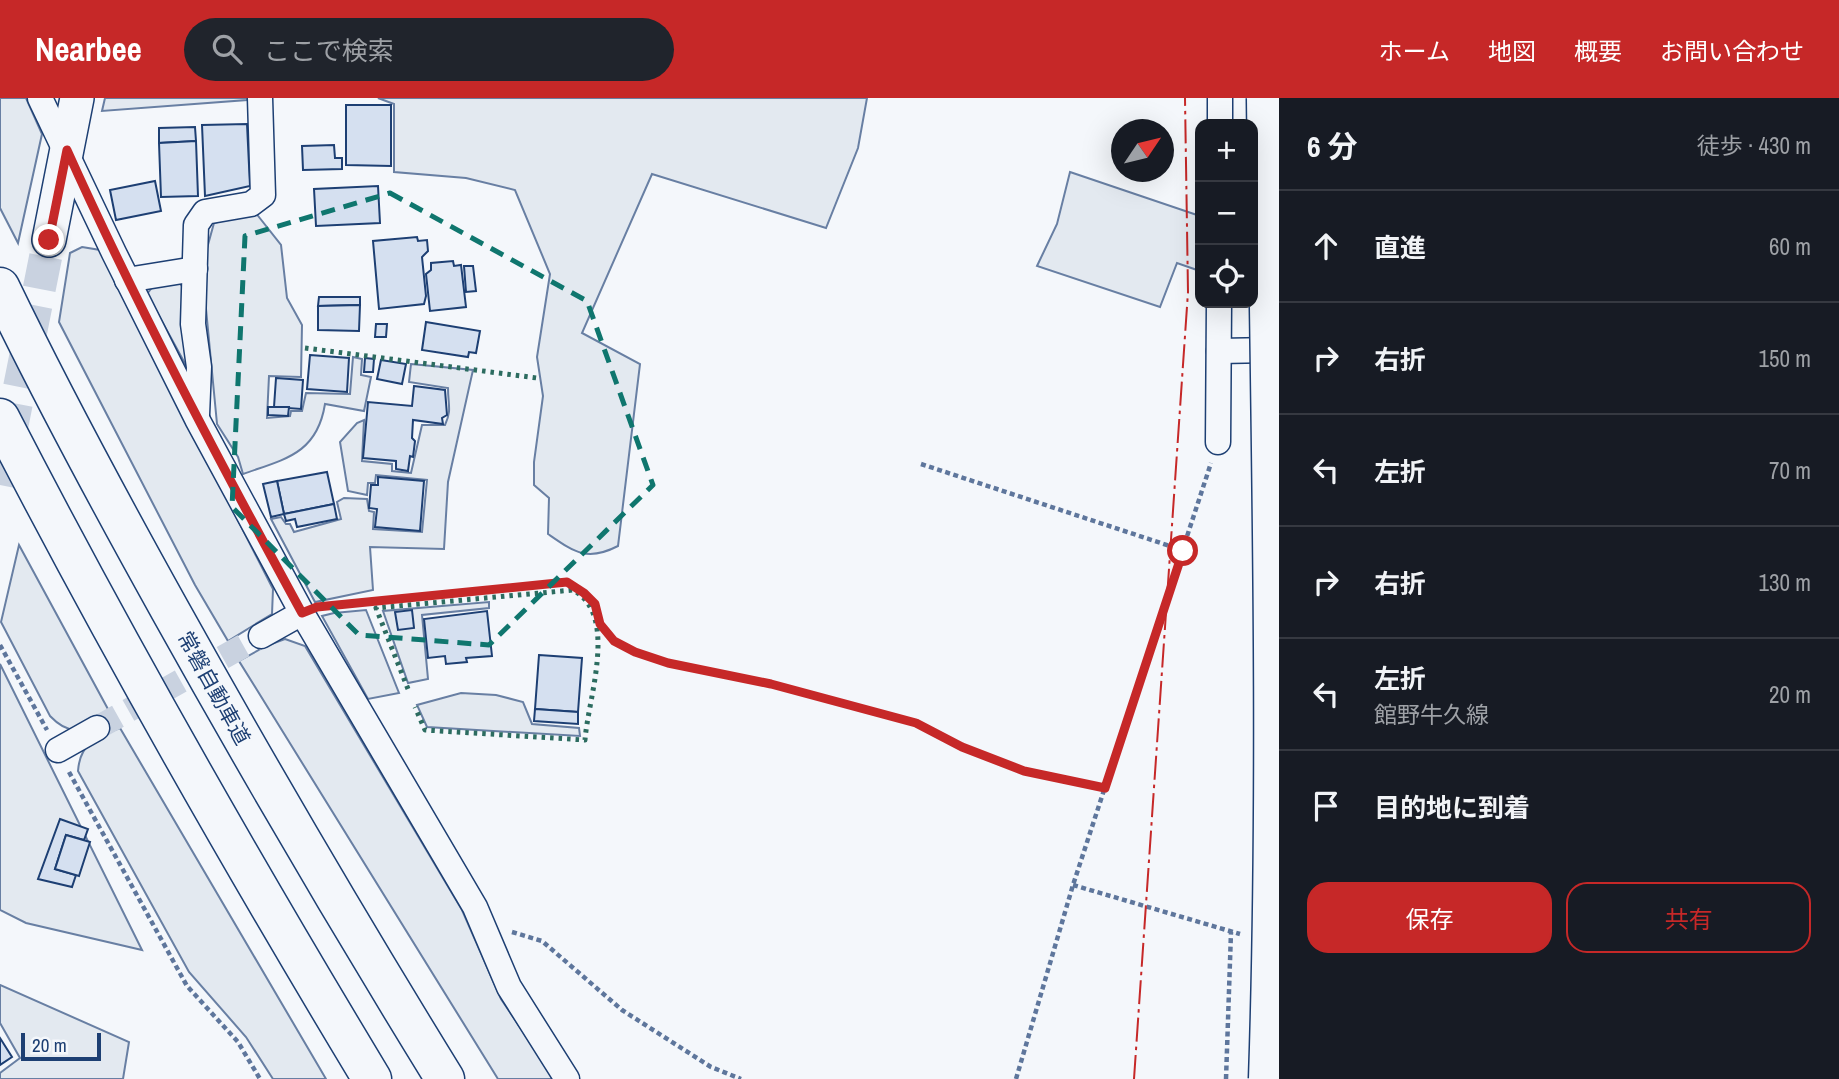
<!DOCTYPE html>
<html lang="ja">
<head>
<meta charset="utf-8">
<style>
	:root { --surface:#171b24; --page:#20242c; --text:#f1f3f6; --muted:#9ea1a6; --line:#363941; --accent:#c62828 }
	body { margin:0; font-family:"Archivo Narrow","Noto Sans JP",sans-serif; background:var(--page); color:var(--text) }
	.controls { position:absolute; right:21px; top:21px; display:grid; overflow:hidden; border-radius:14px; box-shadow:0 7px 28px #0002 }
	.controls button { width:63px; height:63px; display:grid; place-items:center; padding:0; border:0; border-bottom:2px solid var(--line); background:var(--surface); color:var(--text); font:35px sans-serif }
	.compass { position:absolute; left:1111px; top:21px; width:63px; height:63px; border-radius:50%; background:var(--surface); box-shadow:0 7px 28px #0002; rotate:55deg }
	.scale { position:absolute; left:21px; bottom:18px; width:80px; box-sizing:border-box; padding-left:7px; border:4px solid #1d3f73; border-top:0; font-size:19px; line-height:24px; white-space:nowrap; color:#1d3f73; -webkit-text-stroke:5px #f4f7fb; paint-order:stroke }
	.stop { position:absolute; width:21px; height:21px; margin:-16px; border:5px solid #c62828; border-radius:50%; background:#fff }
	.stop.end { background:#c62828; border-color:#fff; box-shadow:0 2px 7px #0008 }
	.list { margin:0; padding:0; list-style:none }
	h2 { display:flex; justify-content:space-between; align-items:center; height:91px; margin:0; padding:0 28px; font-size:30px }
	h2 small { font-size:23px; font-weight:400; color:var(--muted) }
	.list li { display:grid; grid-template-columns:46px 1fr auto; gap:21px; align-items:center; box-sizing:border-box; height:112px; padding:0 28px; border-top:2px solid var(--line) }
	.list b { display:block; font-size:26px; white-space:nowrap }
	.list p { margin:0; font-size:23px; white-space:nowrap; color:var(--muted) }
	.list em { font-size:23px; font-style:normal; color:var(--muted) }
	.actions { display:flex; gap:14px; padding:21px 28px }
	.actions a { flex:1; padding:16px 0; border:2px solid var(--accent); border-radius:21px; text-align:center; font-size:24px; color:var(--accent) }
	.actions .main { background:var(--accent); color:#fff }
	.icon { flex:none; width:38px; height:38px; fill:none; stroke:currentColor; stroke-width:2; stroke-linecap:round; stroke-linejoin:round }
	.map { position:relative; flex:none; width:1279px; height:981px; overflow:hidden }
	header { display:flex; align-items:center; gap:42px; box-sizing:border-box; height:98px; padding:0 35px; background:var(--accent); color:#fff }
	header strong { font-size:33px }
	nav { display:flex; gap:38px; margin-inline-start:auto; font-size:24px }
	.search { width:490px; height:63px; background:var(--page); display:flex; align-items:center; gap:18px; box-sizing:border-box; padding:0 24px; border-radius:38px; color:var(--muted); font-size:26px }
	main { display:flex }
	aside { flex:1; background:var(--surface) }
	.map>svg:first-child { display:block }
	.green { fill:#e3e9f0; stroke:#687fa3; stroke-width:2 }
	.building { fill:#d5e0f0; stroke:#1d3f73; stroke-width:2 }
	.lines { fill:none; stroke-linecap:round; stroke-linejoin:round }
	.minor-tunnel { stroke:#c9d2e0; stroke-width:24; stroke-dasharray:24 12; stroke-linecap:butt }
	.secondary-tunnel { stroke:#c9d2e0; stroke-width:33; stroke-dasharray:33 17; stroke-linecap:butt }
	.minor-casing { stroke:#1d3f73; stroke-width:27 }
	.secondary-casing { stroke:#1d3f73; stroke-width:36 }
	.motorway-casing { stroke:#1d3f73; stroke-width:41 }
	.path { stroke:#5e769c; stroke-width:4.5; stroke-dasharray:5 3.5; stroke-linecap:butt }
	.minor { stroke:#f4f7fb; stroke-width:24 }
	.secondary { stroke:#f4f7fb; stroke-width:33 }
	.motorway { stroke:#f4f7fb; stroke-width:38 }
	.motorway-bridge-casing { stroke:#1d3f73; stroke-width:41; stroke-linecap:butt }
	.motorway-bridge { stroke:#f4f7fb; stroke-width:38 }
	.hedge { stroke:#2c6c60; stroke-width:5; stroke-dasharray:3.5 5; stroke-linecap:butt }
	.power { stroke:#c62828; stroke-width:2; stroke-dasharray:24 5 3.5 5; stroke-linecap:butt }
	.route { stroke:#c62828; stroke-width:9 }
	.marked { fill:none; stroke:#0f766e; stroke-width:5; stroke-dasharray:14 9; stroke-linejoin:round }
	.labels { text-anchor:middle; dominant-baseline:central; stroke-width:5; stroke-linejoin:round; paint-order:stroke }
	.street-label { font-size:21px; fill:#1d3f73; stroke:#f4f7fb }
</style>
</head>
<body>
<header>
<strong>Nearbee</strong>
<div class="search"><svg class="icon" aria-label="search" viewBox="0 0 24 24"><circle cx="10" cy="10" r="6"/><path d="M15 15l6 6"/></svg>ここで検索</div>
<nav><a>ホーム</a><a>地図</a><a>概要</a><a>お問い合わせ</a></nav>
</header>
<main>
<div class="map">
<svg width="1279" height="981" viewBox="0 0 1279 981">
	<rect width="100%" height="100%" fill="#f4f7fb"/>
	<g class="green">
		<path d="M 0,0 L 26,0 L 42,36 L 18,145 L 0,110 Z"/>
		<path d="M 105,0 L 247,0 L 247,2 L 102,13 Z"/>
		<path d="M 378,0 L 867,0 L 858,50 L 826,130 L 652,76 L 582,235 L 640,266 L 618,448 C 587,464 574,454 548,436 L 549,400 L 534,387 L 534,364 L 543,298 L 537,259 L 550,176 L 515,92 L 466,80 L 394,74 L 394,6 Z"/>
		<path d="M 1070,74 L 1200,118 L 1200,173 L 1177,165 L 1160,209 L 1037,168 L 1057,126 Z"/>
		<path d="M 255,114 L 281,147 L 287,200 L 302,227 L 301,279 L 269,278 L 267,320 L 290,318 L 291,313 L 302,313 L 306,295 L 350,296 L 353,259 L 362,261 L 361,277 L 371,279 L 364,313 L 325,306 C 317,356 285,361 243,376 L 238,359 L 217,326 L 204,190 L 206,154 L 214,125 Z"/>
		<path d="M 82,149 L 100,152 L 273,491 L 272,516 L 228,543 L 195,487 L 59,224 L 70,155 Z"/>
		<path d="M 178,183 L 184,191 L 188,271 L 147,196 L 154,187 Z"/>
		<path d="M 411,266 L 473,272 L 448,384 L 444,451 L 370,449 L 373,492 L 315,504 L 271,421 L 281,419 L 286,426 L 290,426 L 294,434 L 341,421 L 337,404 L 344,400 L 367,401 L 369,413 L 374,414 L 373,431 L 422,434 L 427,382 L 376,377 L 375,385 L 368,385 L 367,397 L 348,393 L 340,344 L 357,325 L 364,322 L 362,363 L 392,366 L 392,373 L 411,375 L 422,327 L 445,327 C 452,312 448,307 448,290 L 409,284 Z"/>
		<path d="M 19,447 L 109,613 C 85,630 73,642 50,618 L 1,524 Z"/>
		<path d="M 489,504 L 489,510 L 422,517 L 428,581 L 408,585 L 383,513 Z"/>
		<path d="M 366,512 L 399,595 L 368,601 L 322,518 L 334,515 Z"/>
		<path d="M 285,541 L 305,548 L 462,812 L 501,901 L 555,981 L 498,981 L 239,563 L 266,548 Z"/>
		<path d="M 0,566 L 142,852 L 26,825 L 0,812 Z"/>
		<path d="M 461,595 L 496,597 L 523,604 L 532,626 L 579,630 L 580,638 L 427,629 L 417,607 Z"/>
		<path d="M 120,630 L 319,969 L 326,981 L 273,981 L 246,939 L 189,874 L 78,673 C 80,645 96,639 120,630 Z"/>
		<path d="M 0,887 L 129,944 L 123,981 L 0,981 L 0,975 L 20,960 L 0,925 Z"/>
	</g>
	<g class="building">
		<path d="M 346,7 L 391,7 L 391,68 L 346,67 Z"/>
		<path d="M 247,26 L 250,88 L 205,98 L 202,27 Z"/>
		<path d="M 195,29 L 196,43 L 159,45 L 159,30 Z"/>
		<path d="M 196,43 L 198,98 L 161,99 L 159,45 Z"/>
		<path d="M 334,47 L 335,60 L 342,60 L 342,71 L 303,72 L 302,48 Z"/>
		<path d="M 155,83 L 161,113 L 116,122 L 110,92 Z"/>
		<path d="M 378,88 L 380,125 L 316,128 L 314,91 Z"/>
		<path d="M 417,139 L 418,143 L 427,142 L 428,153 L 422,159 L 426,198 L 424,206 L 379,211 L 373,143 Z"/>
		<path d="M 453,163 L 454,168 L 461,167 L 466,209 L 430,213 L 426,176 L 431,172 L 431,165 Z"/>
		<path d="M 464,168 L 473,168 L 476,193 L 466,194 Z"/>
		<path d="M 319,199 L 360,199 L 360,207 L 318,208 Z"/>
		<path d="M 360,207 L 359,233 L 318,232 L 318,208 Z"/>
		<path d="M 426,224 L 480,233 L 476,255 L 469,254 L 468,259 L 422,252 Z"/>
		<path d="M 376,226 L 387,226 L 386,239 L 375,239 Z"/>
		<path d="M 310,257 L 349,260 L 347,294 L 307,291 Z"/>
		<path d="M 365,260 L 374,261 L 373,274 L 364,274 Z"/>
		<path d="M 381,262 L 406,266 L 402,286 L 377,281 Z"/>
		<path d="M 276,280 L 303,282 L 301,311 L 274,309 Z"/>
		<path d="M 414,288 L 445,292 L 447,317 L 442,320 L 443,326 L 413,322 L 412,340 L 415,343 L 413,359 L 410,358 L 408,373 L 396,371 L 396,363 L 363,360 L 368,304 L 412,308 Z"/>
		<path d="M 268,309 L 289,309 L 288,318 L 268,317 Z"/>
		<path d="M 327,374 L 334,406 L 284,416 L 277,383 Z"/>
		<path d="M 378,379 L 424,383 L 420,433 L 375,429 L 377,411 L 369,410 L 371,387 L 378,387 Z"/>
		<path d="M 277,383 L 284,416 L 271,419 L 263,386 Z"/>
		<path d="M 334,406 L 337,421 L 297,429 L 295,421 L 286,423 L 284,416 Z"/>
		<path d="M 412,512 L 414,530 L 398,532 L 395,514 Z"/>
		<path d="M 487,513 L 492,558 L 466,560 L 467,564 L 446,566 L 445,558 L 428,560 L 424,521 Z"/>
		<path d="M 539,557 L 582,560 L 578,614 L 535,611 Z"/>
		<path d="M 535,611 L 578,614 L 578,626 L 534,623 Z"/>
		<path d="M 60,721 L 88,731 L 84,742 L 66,737 L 55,771 L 76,777 L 72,789 L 38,781 Z"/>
		<path d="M 66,737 L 90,744 L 79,778 L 55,771 Z"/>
		<path d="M 0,940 L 12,959 L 0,967 Z"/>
	</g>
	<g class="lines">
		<path class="minor-tunnel" d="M 97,630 L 261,538"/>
		<path class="secondary-tunnel" d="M 0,387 L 49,142"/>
		<g class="minor-casing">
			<g id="minor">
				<path d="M 40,0 L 114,155 L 197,321 L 302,515 L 475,809 L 509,889 L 567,981"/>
				<path d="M 1220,26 L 1220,0"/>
				<path d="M 127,182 L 195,171"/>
				<path d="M 1219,253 L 1279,252"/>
				<path d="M 197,317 L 199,269 L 193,226 L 196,127 L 205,114 L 251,106 L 263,97 L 260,0"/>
				<path d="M 1218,344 L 1219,205"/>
				<path d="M 261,538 L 302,515"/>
				<path d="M 58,652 L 97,630"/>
			</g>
		</g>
		<g class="secondary-casing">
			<path id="secondary" d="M 49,142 L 77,0"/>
		</g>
		<g class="motorway-casing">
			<g id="motorway">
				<path d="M 0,189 C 53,299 111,406 170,512 C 258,670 350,827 445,981"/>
				<path d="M 0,320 C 116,545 241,764 372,981"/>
			</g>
		</g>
		<g class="path">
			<path d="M 921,366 L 1182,452"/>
			<path d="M 325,509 L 567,484 L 584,495 L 595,506 L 600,526 L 614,543 L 635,554 L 668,565 L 771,586 L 916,625 L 962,649 L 1024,673 L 1105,690"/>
			<path d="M 0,547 L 47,632"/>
			<path d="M 69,674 L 187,888 L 238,944 L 260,981"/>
			<path d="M 1073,787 L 1240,836"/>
			<path d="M 512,834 L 542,843 L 622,912 L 711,969 L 741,981"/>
			<path d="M 1016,981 L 1073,787 L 1211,365"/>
			<path d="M 1226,981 L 1231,834"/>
		</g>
		<use href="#minor" class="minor"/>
		<use href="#secondary" class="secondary"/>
		<use href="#motorway" class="motorway"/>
		<g class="motorway-bridge-casing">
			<path id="motorway-bridge" d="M 1266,0 C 1270,327 1279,654 1268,981"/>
		</g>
		<use href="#motorway-bridge" class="motorway-bridge"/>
		<g class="hedge">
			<path d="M 305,250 L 537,280"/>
			<path d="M 408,591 L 376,510 L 573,492 C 619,517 588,600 585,642 L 425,632 L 415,609"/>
		</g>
		<path class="power" d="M 1134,981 L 1188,194 L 1185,0"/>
	</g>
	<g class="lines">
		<path class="route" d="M 49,142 L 67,52 C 138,210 219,363 302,515 L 317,509 L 567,484 L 584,495 L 595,506 L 600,526 L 614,543 L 635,554 L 668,565 L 771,586 L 916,625 L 962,649 L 1024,673 L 1105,690 L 1183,453"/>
	</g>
	<path class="marked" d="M 390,95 L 587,203 L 653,387 L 489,547 L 359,537 L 232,409 L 245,138 Z"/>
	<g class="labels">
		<g class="street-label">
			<text transform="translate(214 590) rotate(61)">常磐自動車道</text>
		</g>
	</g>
</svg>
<div class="controls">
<button>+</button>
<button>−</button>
<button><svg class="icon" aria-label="locate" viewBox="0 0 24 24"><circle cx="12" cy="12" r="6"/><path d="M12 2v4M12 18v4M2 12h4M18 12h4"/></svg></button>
</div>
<svg class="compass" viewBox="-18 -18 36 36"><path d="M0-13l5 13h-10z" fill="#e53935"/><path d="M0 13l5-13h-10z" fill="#9ea1a6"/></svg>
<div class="scale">20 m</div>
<div class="stop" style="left:1183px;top:453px"></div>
<div class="stop end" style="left:49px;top:142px"></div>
</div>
<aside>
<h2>6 分<small>徒歩 · 430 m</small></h2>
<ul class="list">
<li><svg class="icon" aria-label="ahead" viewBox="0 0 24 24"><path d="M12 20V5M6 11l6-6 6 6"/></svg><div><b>直進</b></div><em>60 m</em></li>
<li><svg class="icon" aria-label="right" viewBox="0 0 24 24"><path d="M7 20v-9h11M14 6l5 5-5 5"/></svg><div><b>右折</b></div><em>150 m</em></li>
<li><svg class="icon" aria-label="left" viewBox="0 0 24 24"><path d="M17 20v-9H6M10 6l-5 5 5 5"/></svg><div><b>左折</b></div><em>70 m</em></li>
<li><svg class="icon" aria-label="right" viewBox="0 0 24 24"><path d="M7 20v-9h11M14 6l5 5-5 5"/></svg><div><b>右折</b></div><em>130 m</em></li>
<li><svg class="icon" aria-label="left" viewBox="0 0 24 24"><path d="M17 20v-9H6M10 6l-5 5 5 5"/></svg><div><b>左折</b><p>館野牛久線</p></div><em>20 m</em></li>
<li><svg class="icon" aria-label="arrive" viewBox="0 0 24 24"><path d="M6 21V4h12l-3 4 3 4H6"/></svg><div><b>目的地に到着</b></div></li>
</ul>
<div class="actions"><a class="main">保存</a><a>共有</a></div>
</aside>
</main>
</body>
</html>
